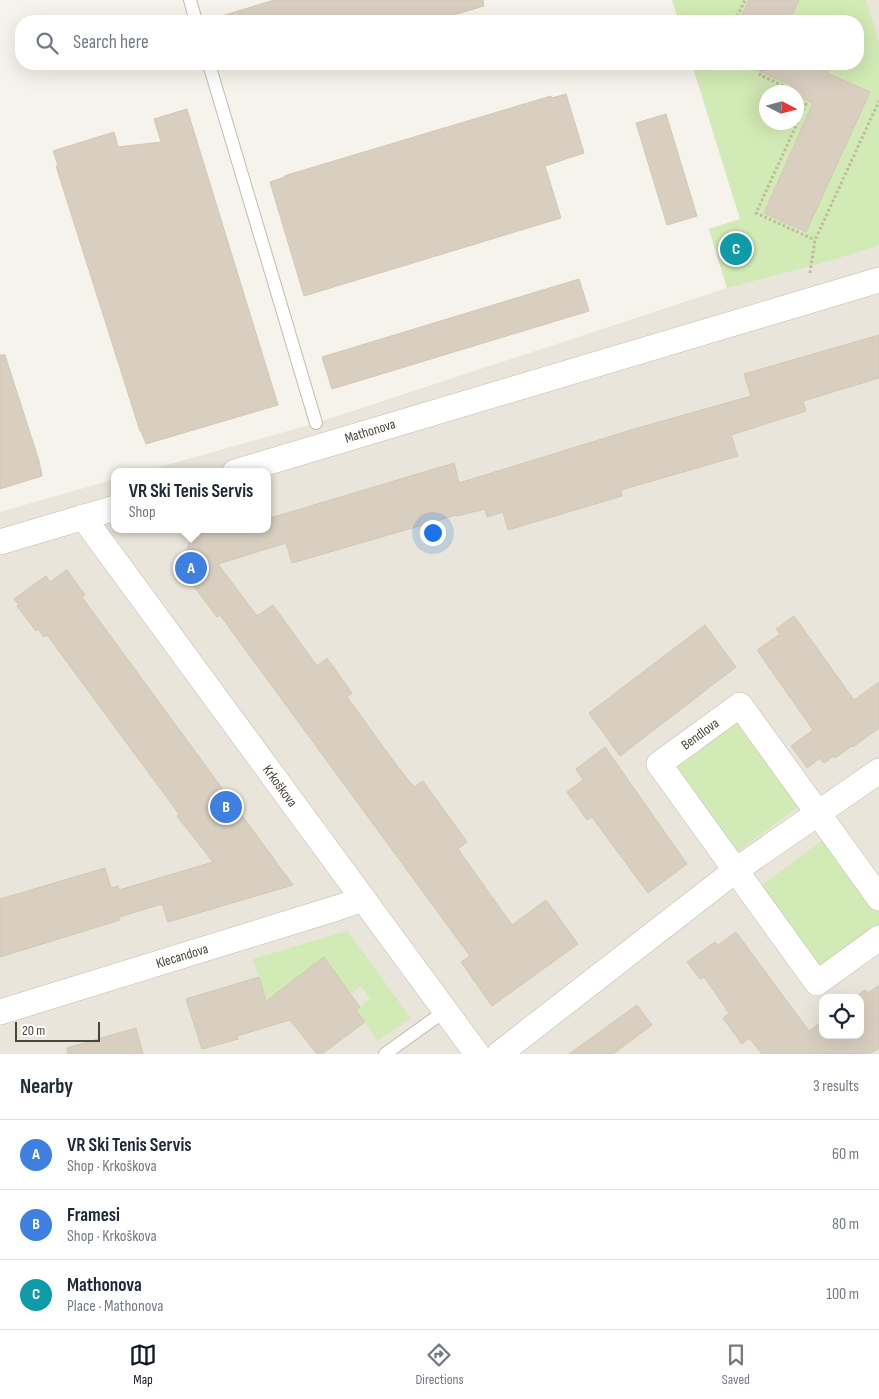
<!DOCTYPE html>
<html lang="en">
<head>
<meta charset="utf-8">
<style>
	:root { --surface:#fff; --page:#f2f2f3; --text:#1f2937; --muted:#747a83; --line:#e0e1e3; --accent:#111827 }
	body { margin:0; font-family:"Sofia Sans Condensed",sans-serif; background:var(--page); color:var(--text) }
	.controls { position:absolute; right:15px; bottom:15px; display:grid; overflow:hidden; border-radius:10px; box-shadow:0 5px 20px #0002 }
	.controls button { width:45px; height:45px; display:grid; place-items:center; padding:0; border:0; border-bottom:1px solid var(--line); background:var(--surface); color:var(--text); font:25px sans-serif }
	.compass { position:absolute; left:759px; top:85px; width:45px; height:45px; border-radius:50%; background:var(--surface); box-shadow:0 5px 20px #0002; rotate:96deg }
	.scale { position:absolute; left:15px; bottom:12px; width:85px; box-sizing:border-box; padding-left:5px; border:2px solid #4b4439; border-top:0; font-size:14px; line-height:18px; white-space:nowrap; color:#4b4439; -webkit-text-stroke:4px #fff; paint-order:stroke }
	.you { position:absolute; left:432px; top:532px; width:18px; height:18px; margin:-12px; border:4px solid #fff; border-radius:50%; background:#1a73e8; box-shadow:0 0 0 8px #1a73e833 }
	.badge { display:grid; place-items:center; width:32px; height:32px; border-radius:50%; background:var(--accent); color:#fff; font-size:16px; font-weight:700 }
	.pin { position:absolute; translate:-50% -50%; border:2px solid #fff; box-shadow:0 1px 5px #0006 }
	.popup { position:absolute; left:111px; top:468px; width:160px; height:65px; box-sizing:border-box; display:grid; place-content:center; border-radius:10px; background:var(--surface); filter:drop-shadow(0 1px 4px #0005); font-size:16px; white-space:nowrap; color:var(--muted) }
	.popup b { font-size:19px; color:var(--text) }
	.popup::after { content:''; position:absolute; left:50%; top:100%; margin-left:-10px; border:10px solid transparent; border-top-color:var(--surface) }
	.list { margin:0; padding:0; list-style:none }
	h2 { display:flex; justify-content:space-between; align-items:center; height:65px; margin:0; padding:0 20px; font-size:21px }
	h2 small { font-size:16px; font-weight:400; color:var(--muted) }
	.list li { display:grid; grid-template-columns:32px 1fr auto; gap:15px; align-items:center; box-sizing:border-box; height:70px; padding:0 20px; border-top:1px solid var(--line) }
	.list b { display:block; font-size:19px; white-space:nowrap }
	.list p { margin:0; font-size:16px; white-space:nowrap; color:var(--muted) }
	.list em { font-size:16px; font-style:normal; color:var(--muted) }
	.icon { flex:none; width:28px; height:28px; fill:none; stroke:currentColor; stroke-width:2; stroke-linecap:round; stroke-linejoin:round }
	.map { position:relative; flex:none; width:879px; height:1054px; overflow:hidden }
	.search { position:absolute; background:var(--surface); box-shadow:0 5px 20px #0002; left:15px; right:15px; top:15px; height:55px; display:flex; align-items:center; gap:12px; box-sizing:border-box; padding:0 18px; border-radius:20px; color:var(--muted); font-size:19px }
	.sheet { height:275px; background:var(--surface) }
	nav { display:flex; justify-content:space-around; align-items:center; box-sizing:border-box; height:70px; border-top:1px solid var(--line); background:var(--surface); font-size:14px; color:var(--muted) }
	nav a { display:grid; justify-items:center; gap:2px }
	nav .on { color:var(--accent) }
	.map>svg:first-child { display:block }
	.residential { fill:#eae5da; fill-rule:evenodd }
	.green { fill:#d2eab5; fill-rule:evenodd }
	.building { fill:#d8cfc1; stroke:#d3c7b4 }
	.lines { fill:none; stroke-linecap:round; stroke-linejoin:round }
	.lane-casing { stroke:#c2bbae; stroke-width:14 }
	.street-casing { stroke:#c2bbae; stroke-width:26 }
	.path { stroke:#c4b79f; stroke-width:3; stroke-dasharray:2.5 2.5; stroke-linecap:butt }
	.lane { stroke:#fff; stroke-width:12 }
	.street { stroke:#fff; stroke-width:25 }
	.labels { text-anchor:middle; dominant-baseline:central; stroke-width:4; stroke-linejoin:round; paint-order:stroke }
	.street-label { font-size:14px; fill:#4b4439; stroke:#fff }
</style>
</head>
<body>
<div class="map">
<svg width="879" height="1054" viewBox="0 0 879 1054">
	<rect width="100%" height="100%" fill="#f6f3ec"/>
	<path class="residential" d="M 672,0 L 879,0 L 879,1054 L 0,1054 L 0,512 L 115,479 L 115,529 L 267,529 L 267,472 L 142,472 L 316,423 L 727,288 L 709,229 L 740,219 L 692,64 L 858,64 L 858,21 L 679,21 ZM 766,92 L 796,92 L 796,122 L 766,122 ZM 823,998 L 860,998 L 860,1035 L 823,1035 Z"/>
	<g class="green">
		<path d="M 672,0 L 866,0 L 879,42 L 879,245 L 836,259 L 727,288 L 709,229 L 740,219 L 692,64 L 858,64 L 858,21 L 679,21 ZM 766,92 L 796,92 L 796,122 L 766,122 Z"/>
		<path d="M 734,723 L 741,723 L 802,804 L 734,854 L 675,766 Z"/>
		<path d="M 824,839 L 879,909 L 879,932 L 817,968 L 758,888 Z"/>
		<path d="M 347,931 L 411,1018 L 378,1041 L 356,1010 L 370,999 L 361,986 L 351,994 L 324,957 L 279,991 L 279,994 L 265,999 L 253,959 Z"/>
	</g>
	<g class="building">
		<path d="M 274,0 L 483,0 L 484,6 L 433,21 L 223,21 L 222,16 Z"/>
		<path d="M 749,0 L 799,0 L 789,21 L 739,21 Z"/>
		<path d="M 743,64 L 831,64 L 827,73 L 870,92 L 806,232 L 764,213 L 813,103 L 796,95 L 796,92 L 788,92 L 791,85 Z"/>
		<path d="M 566,94 L 584,153 L 545,166 L 561,218 L 304,296 L 270,182 L 285,177 L 284,176 L 551,96 L 552,98 Z"/>
		<path d="M 187,109 L 278,405 L 146,444 L 141,431 L 140,431 L 56,166 L 58,165 L 53,151 L 114,132 L 118,147 L 161,142 L 154,119 Z"/>
		<path d="M 666,114 L 697,216 L 667,225 L 636,123 Z"/>
		<path d="M 743,232 L 752,259 L 729,266 L 721,239 Z"/>
		<path d="M 579,279 L 589,311 L 332,389 L 322,357 Z"/>
		<path d="M 879,335 L 879,378 L 803,401 L 806,411 L 731,435 L 738,456 L 621,490 L 622,496 L 508,530 L 503,512 L 487,517 L 485,509 L 457,516 L 457,515 L 292,563 L 286,543 L 218,564 L 257,616 L 273,605 L 317,666 L 327,658 L 352,693 L 347,697 L 395,763 L 414,787 L 423,781 L 467,842 L 458,849 L 512,925 L 546,900 L 578,944 L 492,1006 L 461,962 L 470,956 L 220,615 L 217,617 L 181,569 L 191,537 L 216,529 L 267,529 L 267,519 L 454,463 L 459,483 L 631,430 L 751,396 L 744,374 Z"/>
		<path d="M 0,355 L 5,355 L 39,461 L 42,476 L 0,489 Z"/>
		<path d="M 67,570 L 85,595 L 82,597 L 293,885 L 168,922 L 162,904 L 119,917 L 120,920 L 0,957 L 0,899 L 105,868 L 111,888 L 118,886 L 119,890 L 213,862 L 177,816 L 179,814 L 47,635 L 44,637 L 38,629 L 36,631 L 17,606 L 19,605 L 14,599 L 46,576 L 50,582 Z"/>
		<path d="M 794,616 L 854,700 L 879,682 L 879,728 L 853,747 L 852,746 L 835,758 L 834,756 L 824,763 L 820,758 L 807,768 L 791,746 L 813,730 L 757,650 L 780,634 L 776,629 Z"/>
		<path d="M 705,625 L 736,667 L 620,756 L 589,713 Z"/>
		<path d="M 605,747 L 687,864 L 648,893 L 592,817 L 587,820 L 567,792 L 583,780 L 576,769 Z"/>
		<path d="M 736,932 L 809,1031 L 823,1021 L 823,1035 L 860,1035 L 860,998 L 855,998 L 865,990 L 868,993 L 879,985 L 879,1048 L 870,1054 L 762,1054 L 749,1038 L 742,1044 L 723,1018 L 729,1013 L 704,977 L 700,979 L 687,962 L 715,942 L 718,945 Z"/>
		<path d="M 324,957 L 360,1007 L 356,1010 L 365,1022 L 322,1054 L 317,1054 L 290,1020 L 237,1036 L 238,1039 L 202,1049 L 186,999 L 259,977 L 266,1001 Z"/>
		<path d="M 637,1005 L 652,1025 L 613,1054 L 569,1054 Z"/>
		<path d="M 136,1028 L 143,1054 L 68,1054 L 67,1048 Z"/>
	</g>
	<g class="lines">
		<g class="lane-casing">
			<g id="lane">
				<path d="M 190,0 L 196,21"/>
				<path d="M 209,64 L 316,423"/>
				<path d="M 385,1054 L 445,1011"/>
			</g>
		</g>
		<g class="street-casing">
			<g id="street">
				<path d="M 235,472 L 879,280"/>
				<path d="M 83,517 L 477,1054"/>
				<path d="M 0,542 L 115,508"/>
				<path d="M 879,898 L 740,705 L 659,764 L 817,983 L 879,938"/>
				<path d="M 0,1012 L 337,908 L 363,899"/>
				<path d="M 499,1054 L 736,870 L 879,771"/>
			</g>
		</g>
		<g class="path">
			<path d="M 735,21 L 745,0"/>
			<path d="M 765,64 L 760,75 L 786,87 L 784,92"/>
			<path d="M 796,100 L 806,104 L 756,213 L 815,240"/>
			<path d="M 810,273 L 815,240 L 879,101"/>
		</g>
		<use href="#lane" class="lane"/>
		<use href="#street" class="street"/>
	</g>
	<g class="labels">
		<g class="street-label">
			<text transform="translate(370 431) rotate(-17)">Mathonova</text>
			<text transform="translate(700 734) rotate(-36)">Bendlova</text>
			<text transform="translate(280 786) rotate(54)">Krkoškova</text>
			<text transform="translate(182 956) rotate(-17)">Klecandova</text>
		</g>
	</g>
</svg>
<div class="controls">
<button><svg class="icon" aria-label="locate" viewBox="0 0 24 24"><circle cx="12" cy="12" r="6"/><path d="M12 2v4M12 18v4M2 12h4M18 12h4"/></svg></button>
</div>
<svg class="compass" viewBox="-18 -18 36 36"><path d="M0-13l5 13h-10z" fill="#e53935"/><path d="M0 13l5-13h-10z" fill="#747a83"/></svg>
<div class="scale">20 m</div>
<div class="you"></div>
<div class="pin badge" style="left:191px;top:568px;background:#3f7fe0">A</div>
<div class="popup"><b>VR Ski Tenis Servis</b>Shop</div>
<div class="pin badge" style="left:226px;top:807px;background:#3f7fe0">B</div>
<div class="pin badge" style="left:736px;top:249px;background:#0f9aa8">C</div>
<div class="search"><svg class="icon" aria-label="search" viewBox="0 0 24 24"><circle cx="10" cy="10" r="6"/><path d="M15 15l6 6"/></svg>Search here</div>
</div>
<section class="sheet">
<h2>Nearby<small>3 results</small></h2>
<ul class="list">
<li><span class="badge" style="background:#3f7fe0">A</span><div><b>VR Ski Tenis Servis</b><p>Shop · Krkoškova</p></div><em>60 m</em></li>
<li><span class="badge" style="background:#3f7fe0">B</span><div><b>Framesi</b><p>Shop · Krkoškova</p></div><em>80 m</em></li>
<li><span class="badge" style="background:#0f9aa8">C</span><div><b>Mathonova</b><p>Place · Mathonova</p></div><em>100 m</em></li>
</ul>
</section>
<nav>
<a class="on"><svg class="icon" aria-label="map" viewBox="0 0 24 24"><path d="M3 6l6-2 6 2 6-2v14l-6 2-6-2-6 2zM9 4v14M15 6v14"/></svg>Map</a>
<a><svg class="icon" aria-label="directions" viewBox="0 0 24 24"><path d="M12 3l9 9-9 9-9-9zM9 14v-3h6M13 9l2 2-2 2"/></svg>Directions</a>
<a><svg class="icon" aria-label="saved" viewBox="0 0 24 24"><path d="M7 4h10v16l-5-4-5 4z"/></svg>Saved</a>
</nav>
</body>
</html>
